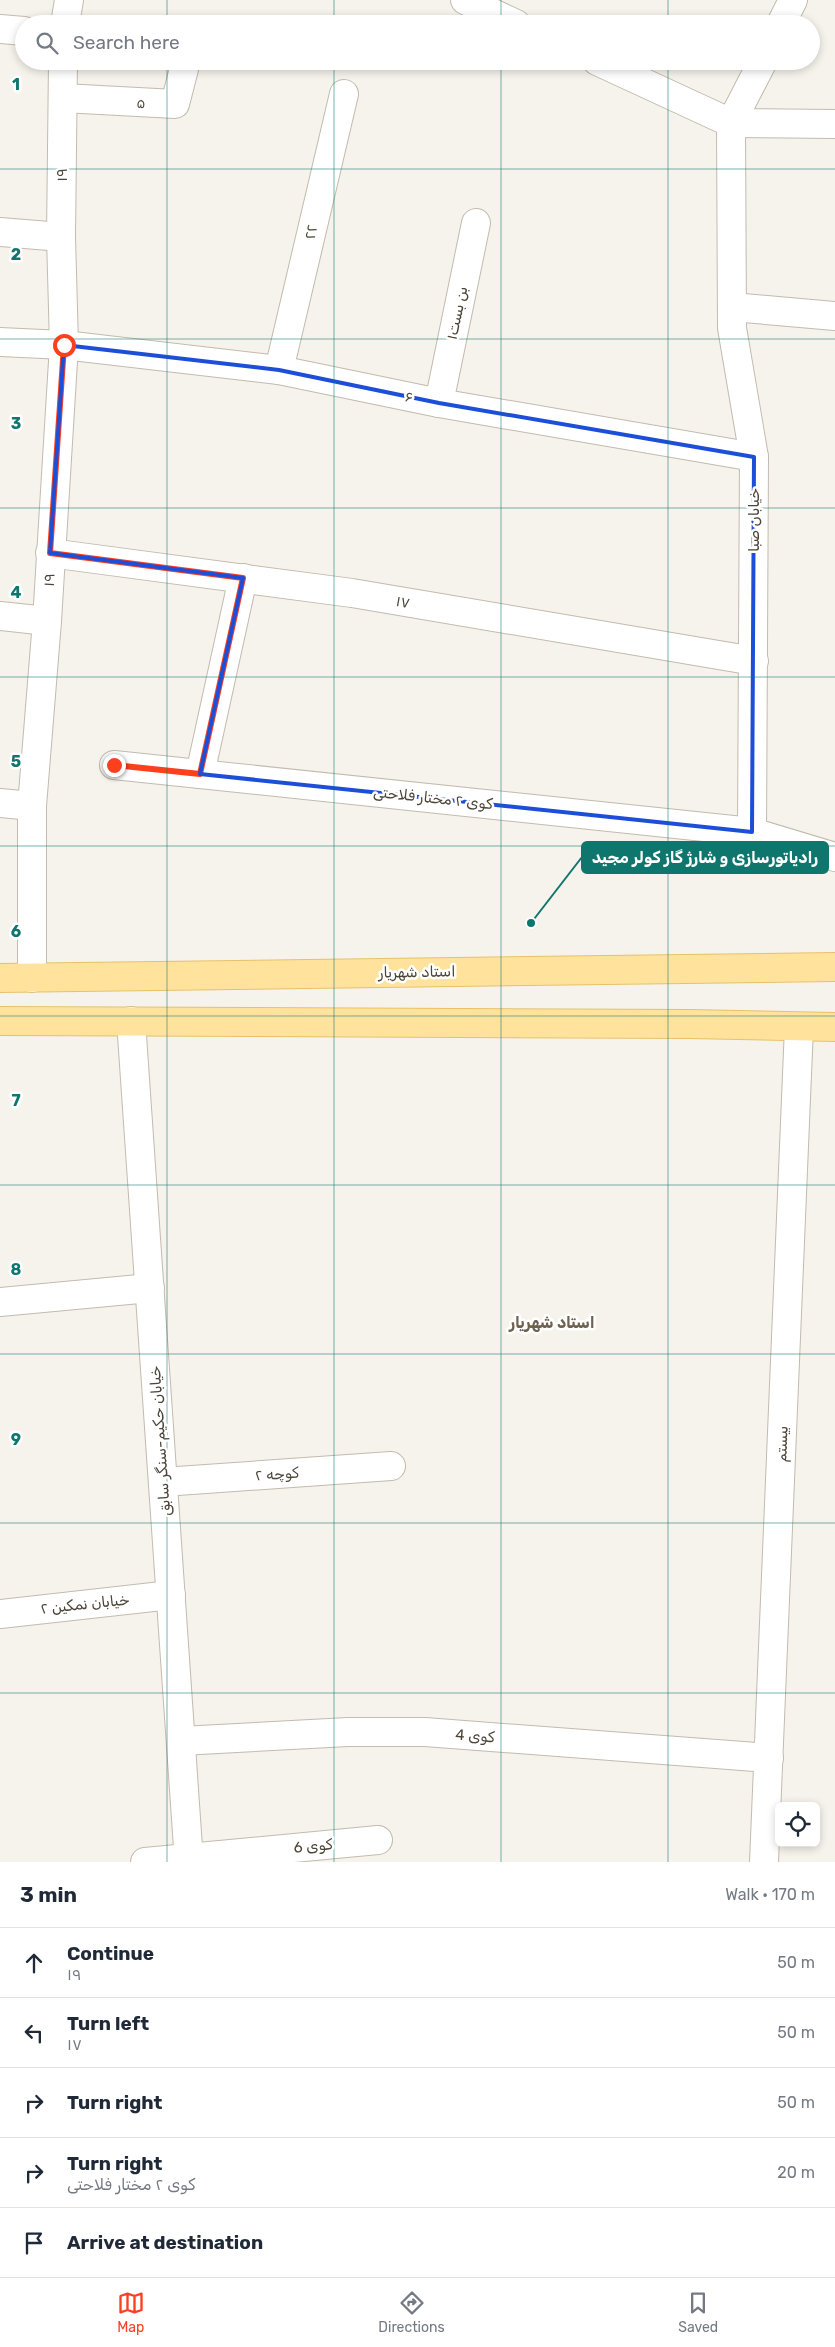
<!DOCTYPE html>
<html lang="en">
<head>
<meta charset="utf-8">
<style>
	:root { --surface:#fff; --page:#f6f6f7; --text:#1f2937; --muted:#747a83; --line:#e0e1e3; --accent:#fc3f1d }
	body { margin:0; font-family:Rubik,Vazirmatn,sans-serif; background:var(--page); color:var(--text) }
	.controls { position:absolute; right:15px; bottom:15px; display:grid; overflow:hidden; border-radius:8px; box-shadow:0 2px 8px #0003 }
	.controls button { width:45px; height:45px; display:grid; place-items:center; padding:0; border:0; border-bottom:1px solid var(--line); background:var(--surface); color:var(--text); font:25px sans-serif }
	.stop { position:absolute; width:15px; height:15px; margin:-11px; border:4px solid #fc3f1d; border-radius:50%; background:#fff }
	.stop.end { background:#fc3f1d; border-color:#fff; box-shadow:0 1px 5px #0008 }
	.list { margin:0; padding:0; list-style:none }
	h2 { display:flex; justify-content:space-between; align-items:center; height:65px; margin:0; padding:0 20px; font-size:21px }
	h2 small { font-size:16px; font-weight:400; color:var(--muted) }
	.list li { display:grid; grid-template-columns:32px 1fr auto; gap:15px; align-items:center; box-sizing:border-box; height:70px; padding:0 20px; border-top:1px solid var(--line) }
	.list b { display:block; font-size:19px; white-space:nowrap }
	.list p { margin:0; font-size:16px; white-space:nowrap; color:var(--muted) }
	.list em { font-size:16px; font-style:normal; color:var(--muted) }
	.icon { flex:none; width:28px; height:28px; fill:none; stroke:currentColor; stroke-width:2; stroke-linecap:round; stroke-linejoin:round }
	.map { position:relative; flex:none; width:835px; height:1862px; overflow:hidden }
	.search { position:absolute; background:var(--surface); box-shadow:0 2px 8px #0003; left:15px; right:15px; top:15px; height:55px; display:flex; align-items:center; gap:12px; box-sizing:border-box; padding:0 18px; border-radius:28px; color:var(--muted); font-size:19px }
	.sheet { height:415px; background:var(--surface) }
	nav { display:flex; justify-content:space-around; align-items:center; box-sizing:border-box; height:70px; border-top:1px solid var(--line); background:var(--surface); font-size:14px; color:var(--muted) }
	nav a { display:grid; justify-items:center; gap:2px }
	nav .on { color:var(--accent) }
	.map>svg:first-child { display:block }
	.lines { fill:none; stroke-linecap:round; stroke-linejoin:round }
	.minor-casing { stroke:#c2bbae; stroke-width:30 }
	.primary-casing { stroke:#e6c16a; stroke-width:30 }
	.minor { stroke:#fff; stroke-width:28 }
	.primary { stroke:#ffe39c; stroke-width:28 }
	.route { stroke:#fc3f1d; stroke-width:6 }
	.marked { fill:none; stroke:#1d4ed8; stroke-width:4; stroke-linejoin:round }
	.grid { fill:none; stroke:#0f766e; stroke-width:1; stroke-opacity:0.55 }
	.labels { text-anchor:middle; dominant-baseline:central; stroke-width:5; stroke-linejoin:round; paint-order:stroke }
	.street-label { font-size:15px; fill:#4b4439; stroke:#fff }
	.neighbourhood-label { font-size:16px; font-weight:bold; fill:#6e6250; stroke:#fff }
	.grid-label { font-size:16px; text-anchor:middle; font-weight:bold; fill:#0f766e; stroke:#fff; stroke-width:5; stroke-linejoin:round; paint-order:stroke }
	.leader { fill:none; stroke:#0f766e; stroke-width:2 }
	.callout-dot { fill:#0f766e; stroke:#fff; stroke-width:2 }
	.callout { fill:#0f766e; stroke:#0f766e; stroke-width:2 }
	.callout-label { font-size:16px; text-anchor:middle; font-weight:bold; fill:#fff }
</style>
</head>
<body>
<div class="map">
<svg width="835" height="1862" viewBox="0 0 835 1862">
	<rect width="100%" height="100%" fill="#f6f3ec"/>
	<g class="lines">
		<g class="minor-casing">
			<g id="minor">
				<path d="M 465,0 L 516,24"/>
				<path d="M 65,24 L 69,0"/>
				<path d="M 781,24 L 793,0"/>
				<path d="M 0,29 L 24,31"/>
				<path d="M 597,61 L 731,123 L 835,124"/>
				<path d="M 763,61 L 731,123 L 732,328 L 754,457 L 752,832 L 835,857"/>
				<path d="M 63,98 L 175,104 L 186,61"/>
				<path d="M 0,232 L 61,237"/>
				<path d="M 732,307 L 835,316"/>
				<path d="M 0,342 L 64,345 L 279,370 L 439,403 L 754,457"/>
				<path d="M 279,370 L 344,94"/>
				<path d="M 439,403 L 476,223"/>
				<path d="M 50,553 L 352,593 L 754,661"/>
				<path d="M 0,616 L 47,621"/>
				<path d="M 114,765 L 752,832"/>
				<path d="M 200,774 L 243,578"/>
				<path d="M 0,803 L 32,806"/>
				<path d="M 32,978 L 32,806 L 47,621 L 64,345 L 61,237 L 63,61"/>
				<path d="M 131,1021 L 189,1862"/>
				<path d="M 0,1302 L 150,1288"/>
				<path d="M 163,1482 L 391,1466"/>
				<path d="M 0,1614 L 171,1595"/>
				<path d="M 181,1741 L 348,1732 L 425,1732 L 769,1758"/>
				<path d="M 145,1862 L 378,1840"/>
				<path d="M 764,1862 L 799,1027"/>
			</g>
		</g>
		<g class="primary-casing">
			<g id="primary">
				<path d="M 0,978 L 835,967"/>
				<path d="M 0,1021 L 689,1024 L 835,1027"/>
			</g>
		</g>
		<use href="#minor" class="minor"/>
		<use href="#primary" class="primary"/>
	</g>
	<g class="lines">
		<path class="route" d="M 64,345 L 50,553 L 243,578 L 200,774 L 114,765"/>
	</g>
	<path class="marked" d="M 64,345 L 279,370 L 439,403 L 754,457 L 752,832 L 200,774 L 243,578 L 50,553 Z"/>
	<path class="grid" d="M 167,0 L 167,24M 334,0 L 334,24M 501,0 L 501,24M 668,0 L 668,24M 167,61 L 167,1862M 334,61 L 334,1862M 501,61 L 501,1862M 668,61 L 668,1862M 0,169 L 835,169M 0,339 L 835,339M 0,508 L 835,508M 0,677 L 835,677M 0,846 L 835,846M 0,1016 L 835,1016M 0,1185 L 835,1185M 0,1354 L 835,1354M 0,1523 L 835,1523M 0,1693 L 835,1693"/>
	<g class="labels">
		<g class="street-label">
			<text transform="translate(141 103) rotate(3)">۵</text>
			<text transform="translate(62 175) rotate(-90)">۱۹</text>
			<text transform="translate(311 232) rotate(-77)">۲۲</text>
			<text transform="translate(457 313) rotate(-78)">بن بست۱</text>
			<text transform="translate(409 397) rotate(12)">۶</text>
			<text transform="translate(754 520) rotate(-90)">خیابان صبا</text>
			<text transform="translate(49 580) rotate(-87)">۱۹</text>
			<text transform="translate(403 602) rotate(10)">۱۷</text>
			<text transform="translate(433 798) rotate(6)">کوی ۲ مختار فلاحتی</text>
			<text transform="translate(417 972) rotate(-1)">استاد شهریار</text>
			<text transform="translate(160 1441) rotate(-94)">خیابان حکیم-سنگر سابق</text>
			<text transform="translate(782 1444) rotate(-88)">بیستم</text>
			<text transform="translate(277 1474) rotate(-4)">کوچه ۲</text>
			<text transform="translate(85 1604) rotate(-6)">خیابان نمکین ۲</text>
			<text transform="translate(475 1736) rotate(4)">کوی 4</text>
			<text transform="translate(313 1846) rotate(-5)">کوی 6</text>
		</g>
		<g class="neighbourhood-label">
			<text x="552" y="1322">استاد شهریار</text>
		</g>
	</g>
	<g class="grid-label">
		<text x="16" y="90">1</text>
		<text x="16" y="260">2</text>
		<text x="16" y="429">3</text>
		<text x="16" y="598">4</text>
		<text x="16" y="767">5</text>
		<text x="16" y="937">6</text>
		<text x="16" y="1106">7</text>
		<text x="16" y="1275">8</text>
		<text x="16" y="1445">9</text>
	</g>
	<path class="leader" d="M531 923L582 857"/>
	<circle class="callout-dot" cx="531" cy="923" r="5"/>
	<rect class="callout" x="582" y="842" width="246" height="31" rx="5"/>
	<g class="callout-label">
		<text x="705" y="863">رادیاتورسازی و شارژ گاز کولر مجید</text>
	</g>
</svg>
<div class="controls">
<button><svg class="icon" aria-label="locate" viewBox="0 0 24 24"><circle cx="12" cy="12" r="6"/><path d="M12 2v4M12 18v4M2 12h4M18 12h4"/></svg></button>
</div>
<div class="stop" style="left:64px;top:345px"></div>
<div class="stop end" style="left:114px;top:765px"></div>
<div class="search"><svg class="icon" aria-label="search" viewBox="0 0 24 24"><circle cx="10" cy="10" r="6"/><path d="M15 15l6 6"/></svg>Search here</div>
</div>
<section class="sheet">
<h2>3 min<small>Walk · 170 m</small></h2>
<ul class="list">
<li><svg class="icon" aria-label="ahead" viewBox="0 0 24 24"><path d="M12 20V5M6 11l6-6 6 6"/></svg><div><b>Continue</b><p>۱۹</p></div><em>50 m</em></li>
<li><svg class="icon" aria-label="left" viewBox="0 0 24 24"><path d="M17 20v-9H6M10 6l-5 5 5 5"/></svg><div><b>Turn left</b><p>۱۷</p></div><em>50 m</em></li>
<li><svg class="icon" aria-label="right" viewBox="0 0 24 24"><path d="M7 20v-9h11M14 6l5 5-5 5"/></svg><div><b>Turn right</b></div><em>50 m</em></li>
<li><svg class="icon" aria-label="right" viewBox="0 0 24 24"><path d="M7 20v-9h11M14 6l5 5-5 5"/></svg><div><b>Turn right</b><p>کوی ۲ مختار فلاحتی</p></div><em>20 m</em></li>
<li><svg class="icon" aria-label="arrive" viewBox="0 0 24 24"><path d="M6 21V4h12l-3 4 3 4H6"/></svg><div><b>Arrive at destination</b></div></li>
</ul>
</section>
<nav>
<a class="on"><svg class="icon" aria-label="map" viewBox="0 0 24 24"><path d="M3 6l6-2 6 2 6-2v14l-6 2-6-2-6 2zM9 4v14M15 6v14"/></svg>Map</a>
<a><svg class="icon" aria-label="directions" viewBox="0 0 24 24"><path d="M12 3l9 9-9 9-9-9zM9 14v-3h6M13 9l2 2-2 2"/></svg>Directions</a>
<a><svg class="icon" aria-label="saved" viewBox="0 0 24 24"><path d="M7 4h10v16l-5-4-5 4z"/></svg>Saved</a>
</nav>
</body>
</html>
